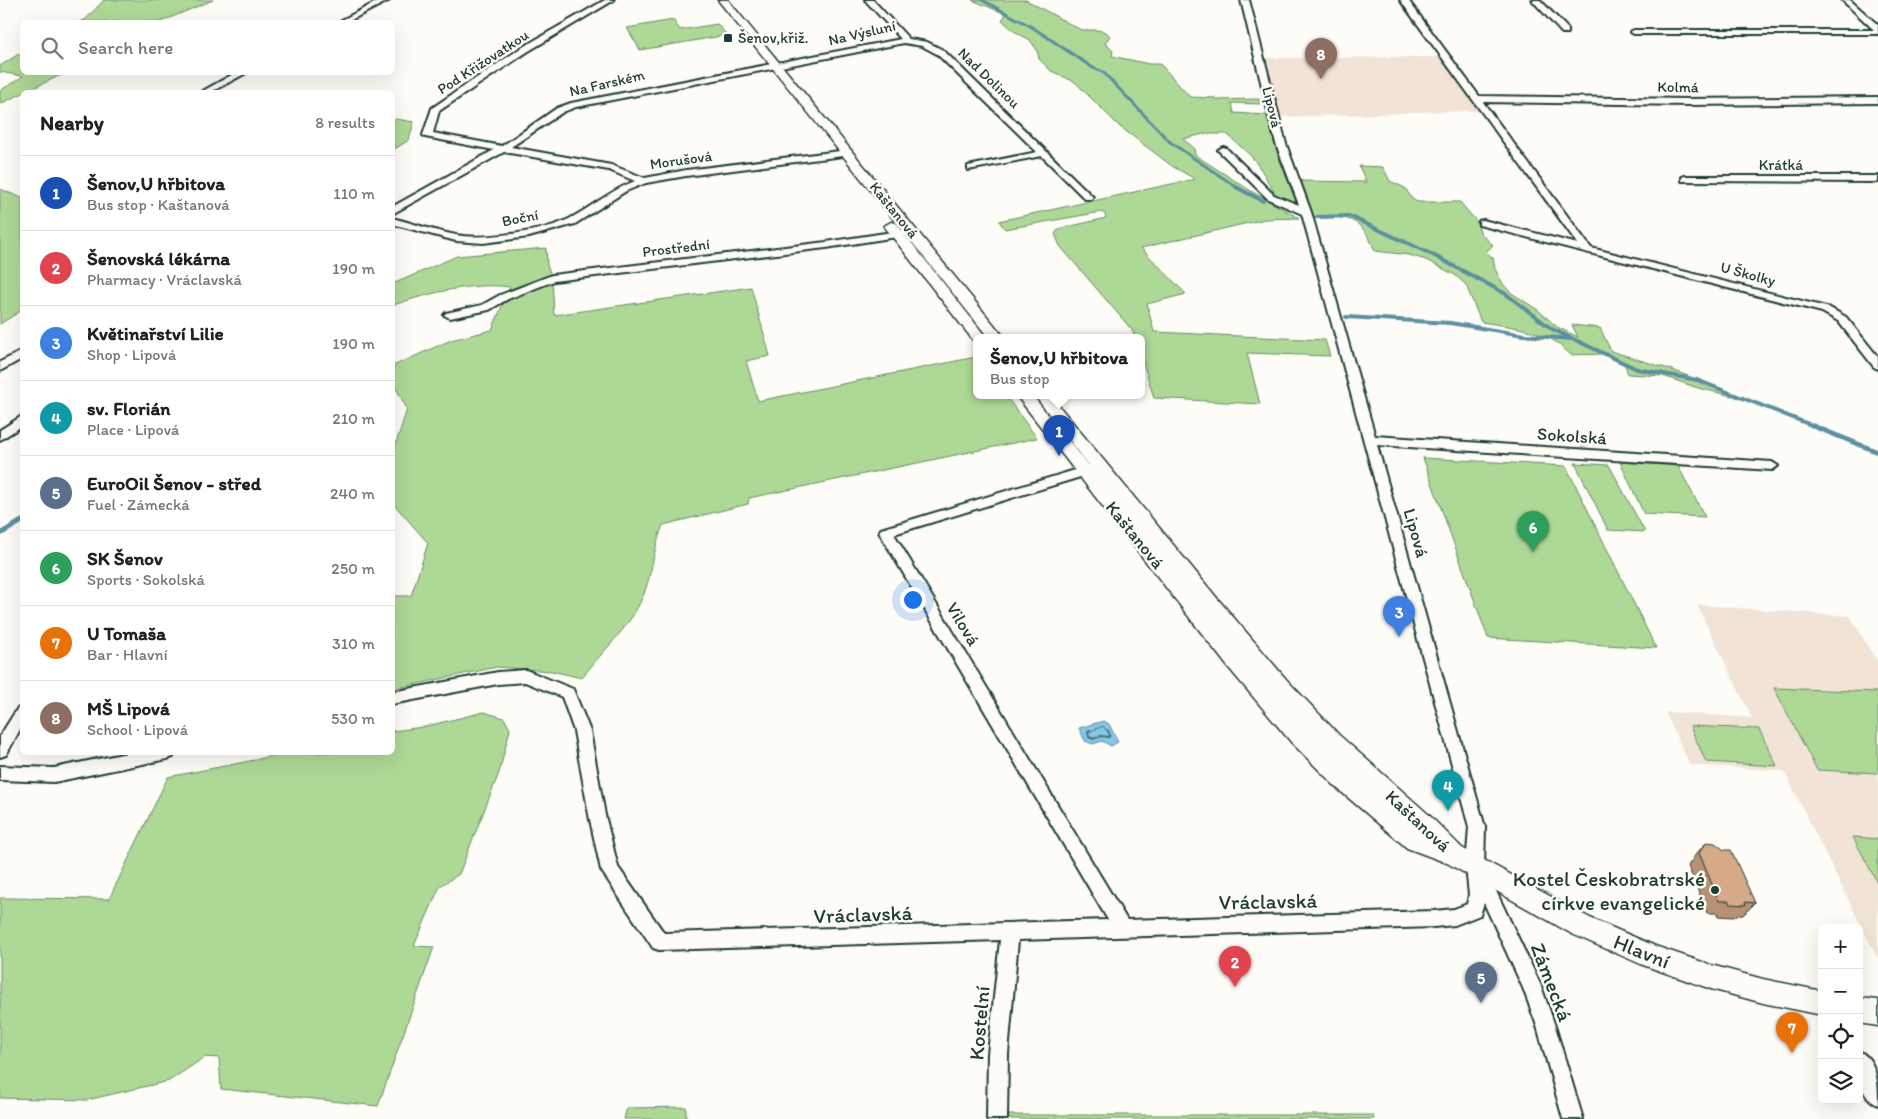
<!DOCTYPE html>
<html lang="en">
<head>
<meta charset="utf-8">
<style>
	:root { --surface:#fff; --page:#f2f2f2; --text:#222; --muted:#767676; --line:#e0e0e0; --accent:#7c3aed }
	body { margin:0; font-family:Itim,sans-serif; background:var(--page); color:var(--text) }
	.controls { position:absolute; right:15px; bottom:15px; display:grid; overflow:hidden; border-radius:8px; box-shadow:0 5px 20px #0002 }
	.controls button { width:45px; height:45px; display:grid; place-items:center; padding:0; border:0; border-bottom:1px solid var(--line); background:var(--surface); color:var(--text); font:25px sans-serif }
	.you { position:absolute; left:912px; top:599px; width:18px; height:18px; margin:-12px; border:4px solid #fff; border-radius:50%; background:#1a73e8; box-shadow:0 0 0 8px #1a73e833 }
	.badge { display:grid; place-items:center; width:32px; height:32px; border-radius:50%; background:var(--accent); color:#fff; font-size:16px; font-weight:700 }
	.pin { position:absolute; translate:-50% -41px; filter:drop-shadow(0 1px 2px #0008) }
	.pin::after { content:''; position:absolute; top:26px; width:18px; height:15px; background:inherit; clip-path:polygon(0 0,100% 0,50% 100%) }
	.popup { position:absolute; left:973px; top:334px; width:172px; height:65px; box-sizing:border-box; display:grid; place-content:center; border-radius:8px; background:var(--surface); filter:drop-shadow(0 1px 4px #0005); font-size:16px; white-space:nowrap; color:var(--muted) }
	.popup b { font-size:19px; color:var(--text) }
	.popup::after { content:''; position:absolute; left:50%; top:100%; margin-left:-10px; border:10px solid transparent; border-top-color:var(--surface) }
	.list { margin:0; padding:0; list-style:none }
	h2 { display:flex; justify-content:space-between; align-items:center; height:65px; margin:0; padding:0 20px; font-size:21px }
	h2 small { font-size:16px; font-weight:400; color:var(--muted) }
	.list li { display:grid; grid-template-columns:32px 1fr auto; gap:15px; align-items:center; box-sizing:border-box; height:75px; padding:0 20px; border-top:1px solid var(--line) }
	.list b { display:block; font-size:19px; white-space:nowrap }
	.list p { margin:0; font-size:16px; white-space:nowrap; color:var(--muted) }
	.list em { font-size:16px; font-style:normal; color:var(--muted) }
	.icon { flex:none; width:28px; height:28px; fill:none; stroke:currentColor; stroke-width:2; stroke-linecap:round; stroke-linejoin:round }
	.map { position:relative; flex:none; width:1878px; height:1119px; overflow:hidden }
	.search { position:absolute; background:var(--surface); box-shadow:0 5px 20px #0002; left:20px; top:20px; width:375px; height:55px; display:flex; align-items:center; gap:12px; box-sizing:border-box; padding:0 18px; border-radius:8px; color:var(--muted); font-size:19px }
	.panel { position:absolute; background:var(--surface); box-shadow:0 5px 20px #0002; left:20px; top:90px; width:375px; height:665px; border-radius:8px }
	.map>svg:first-child { display:block }
	.built { fill:#f1e3d6 }
	.green { fill:#aed896; stroke:#668a65 }
	.water { fill:#85c6e6; stroke:#5c8f9f }
	.lines { fill:none; stroke-linecap:round; stroke-linejoin:round }
	.shore-far1 { stroke:#48747b; stroke-width:1 }
	.shore { stroke:#48747b; stroke-width:2 }
	.stream-far2 { stroke:#5c8f9f; stroke-width:3 }
	.stream-far1 { stroke:#5c8f9f; stroke-width:4 }
	.stream { stroke:#5c8f9f; stroke-width:5 }
	.minor-casing { stroke:#1f3d34; stroke-width:4 }
	.secondary-casing { stroke:#1f3d34; stroke-width:3 }
	.minor { fill:#fdfcf7; fill-rule:evenodd }
	.secondary { fill:#fdfcf7; fill-rule:evenodd }
	.wall { fill:#b89175; stroke:#1f3d34 }
	.building { fill:#d6a988; stroke:#1f3d34 }
	.poi-dot { fill:#1f3d34; stroke:#fdfcf7; stroke-width:2 }
	.labels { text-anchor:middle; dominant-baseline:central; stroke-width:5; stroke-linejoin:round; paint-order:stroke }
	.far-street-label { font-size:15px; fill:#1f3d34; stroke:#fdfcf7 }
	.far-poi-label { font-size:15px; fill:#1f3d34; stroke:#fdfcf7; text-anchor:start }
	.street-label { font-size:18px; fill:#1f3d34; stroke:#fdfcf7 }
	.near-poi-label { font-size:21px; fill:#1f3d34; stroke:#fdfcf7; text-anchor:end }
	.near-street-label { font-size:21px; fill:#1f3d34; stroke:#fdfcf7 }
</style>
</head>
<body>
<div class="map">
<svg width="1878" height="1119" viewBox="0 0 1878 1119">
	<rect width="100%" height="100%" fill="#fdfcf7"/>
	<filter id="ink" filterUnits="userSpaceOnUse"><feTurbulence type="fractalNoise" baseFrequency=".02" numOctaves="2"/><feDisplacementMap in="SourceGraphic" scale="10" xChannelSelector="R" yChannelSelector="G"/><feConvolveMatrix kernelMatrix="1 2 1 2 8 2 1 2 1" color-interpolation-filters="sRGB"/></filter>
	<g filter="url(#ink)">
		<g class="built">
			<path d="M 1441,57 L 1480,111 L 1407,112 L 1408,113 L 1281,117 L 1264,58 Z"/>
			<path d="M 1697,605 L 1850,616 L 1875,658 L 1878,659 L 1878,959 L 1784,771 L 1690,765 L 1665,712 L 1752,718 Z"/>
		</g>
		<g class="green">
			<path d="M 104,0 L 213,0 L 160,22 L 79,22 L 85,20 Z"/>
			<path d="M 972,0 L 1026,0 L 1081,30 L 1097,30 L 1106,32 L 1110,36 L 1105,43 L 1113,51 L 1112,56 L 1149,64 L 1160,64 L 1190,97 L 1216,98 L 1217,100 L 1259,99 L 1260,104 L 1232,103 L 1234,113 L 1266,115 L 1280,161 L 1298,206 L 1281,199 L 1275,194 L 1262,171 L 1252,157 L 1227,134 L 1203,134 L 1183,139 L 1194,148 L 1195,155 L 1251,191 L 1299,218 L 1265,219 L 1141,248 L 1186,294 L 1147,304 L 1154,332 L 1325,340 L 1330,356 L 1247,353 L 1260,404 L 1154,398 L 1142,359 L 1142,337 L 1135,337 L 1132,330 L 1060,246 L 1055,234 L 1057,231 L 1063,228 L 1106,218 L 1105,214 L 1101,212 L 1005,229 L 999,221 L 1195,179 L 1172,166 L 1119,126 L 1075,82 L 1051,71 L 1039,59 L 1037,50 L 1030,40 L 1014,31 L 1002,20 L 1006,14 Z"/>
			<path d="M 673,20 L 680,30 L 717,24 L 727,35 L 640,50 L 627,28 Z"/>
			<path d="M 22,52 L 22,72 L 65,73 L 0,104 L 0,91 L 23,76 L 0,72 L 0,66 Z"/>
			<path d="M 396,119 L 414,122 L 409,140 L 393,150 L 393,121 Z"/>
			<path d="M 1359,166 L 1383,167 L 1390,181 L 1405,188 L 1412,199 L 1417,202 L 1460,202 L 1476,221 L 1481,234 L 1493,245 L 1486,252 L 1493,258 L 1495,269 L 1503,284 L 1510,292 L 1538,310 L 1557,327 L 1578,337 L 1572,325 L 1600,328 L 1611,351 L 1675,371 L 1730,392 L 1732,396 L 1698,388 L 1663,376 L 1628,374 L 1625,365 L 1602,354 L 1571,355 C 1566,351 1562,346 1556,342 C 1534,328 1506,326 1481,322 L 1466,285 L 1455,275 L 1426,260 L 1409,255 L 1375,251 C 1361,214 1345,216 1310,219 L 1299,181 L 1366,182 Z"/>
			<path d="M 0,189 L 22,198 L 22,310 L 0,324 Z"/>
			<path d="M 546,248 L 547,265 L 552,278 L 554,315 L 751,287 L 770,356 L 746,361 L 758,401 L 976,357 L 976,395 L 1005,395 L 1037,438 L 749,498 L 748,504 L 663,525 C 654,546 653,567 646,588 C 634,625 604,648 582,678 L 552,671 L 497,667 L 393,689 L 392,596 L 411,596 L 428,543 L 393,503 L 393,453 L 407,409 L 393,382 L 393,366 L 451,340 L 492,330 L 510,287 C 470,282 431,293 393,305 L 393,284 L 457,256 Z"/>
			<path d="M 1423,458 L 1566,466 L 1656,648 L 1488,638 Z"/>
			<path d="M 1620,462 L 1678,466 L 1705,517 L 1644,514 Z"/>
			<path d="M 1575,463 L 1609,465 L 1645,532 L 1608,530 Z"/>
			<path d="M 1774,688 L 1878,692 L 1878,773 L 1817,770 Z"/>
			<path d="M 484,712 L 504,718 L 510,729 L 499,773 L 459,874 L 440,886 L 414,946 L 434,947 L 378,1106 L 221,1089 L 219,1058 L 205,1057 L 169,1081 L 87,1100 L 0,1098 L 0,898 L 109,899 L 168,777 L 255,760 L 283,753 L 392,752 L 393,731 L 423,727 Z"/>
			<path d="M 1690,726 L 1759,729 L 1777,766 L 1706,762 Z"/>
			<path d="M 1853,837 L 1878,839 L 1878,884 Z"/>
			<path d="M 686,1107 L 686,1119 L 624,1119 L 627,1108 Z"/>
			<path d="M 1001,1115 L 1373,1115 L 1374,1119 L 1000,1119 Z"/>
		</g>
		<path class="water" d="M 1103,721 L 1109,724 L 1118,742 L 1111,746 L 1102,741 L 1093,744 L 1085,741 L 1079,728 Z"/>
		<g class="lines">
			<path class="shore-far1" d="M 1088,732 L 1103,726 L 1108,732"/>
			<path class="shore" d="M 1090,730 L 1088,731 L 1089,737 L 1093,739 L 1101,736 L 1109,737 L 1110,734 L 1107,730"/>
			<path class="stream-far2" d="M 982,0 L 1032,27 L 1093,68 L 1103,72 L 1170,142 L 1238,188"/>
			<g class="stream-far1">
				<path d="M 1236,187 L 1263,201"/>
				<path d="M 1317,217 L 1349,216 L 1431,254 L 1506,294 L 1552,329 L 1637,369 L 1697,380 L 1816,427"/>
				<path d="M 1346,317 L 1450,323 L 1524,335 L 1571,339"/>
			</g>
			<g class="stream">
				<path d="M 1813,426 L 1878,452"/>
				<path d="M 0,534 L 22,521"/>
			</g>
			<g class="minor-casing">
				<g id="minor">
					<path d="M 380,0 L 390,0 L 347,22 L 338,22 Z"/>
					<path d="M 605,0 L 614,0 L 527,52 L 439,111 L 433,133 L 502,146 L 557,108 L 571,103 L 901,39 L 865,0 L 873,0 L 909,39 L 927,42 L 943,50 L 1093,197 L 1091,199 L 1085,199 L 1042,156 L 968,170 L 968,166 L 1037,152 L 937,54 L 922,46 L 904,43 L 576,107 L 563,112 L 511,147 L 611,165 L 645,178 L 686,170 L 848,150 L 851,151 L 851,155 L 686,176 L 646,183 L 626,191 L 575,224 L 529,237 L 483,243 L 456,241 L 392,224 L 392,218 C 413,223 434,231 456,235 C 484,240 543,232 569,219 C 592,207 611,190 635,181 L 609,170 L 504,152 L 392,214 L 392,207 L 494,150 L 425,137 L 423,135 L 432,108 L 521,48 Z"/>
					<path d="M 1241,0 L 1249,0 L 1286,144 L 1311,212 L 1375,436 L 1772,462 L 1778,466 L 1772,470 L 1377,445 L 1485,827 L 1484,869 L 1486,870 L 1541,986 L 1555,1026 L 1583,1119 L 1563,1119 L 1537,1026 L 1523,988 L 1484,903 L 1480,915 L 1455,925 L 1434,927 L 1018,940 L 1008,1054 L 1007,1119 L 987,1119 L 988,1054 L 1000,940 L 659,950 L 653,948 L 601,870 L 589,815 L 574,731 L 562,697 L 525,682 L 498,684 L 392,704 L 392,692 L 498,672 L 526,670 L 573,689 L 590,731 L 605,815 L 618,867 L 664,933 L 1108,920 L 879,532 L 881,529 L 1095,464 L 1100,465 L 1101,468 L 1100,471 L 894,534 L 1127,920 L 1434,911 L 1454,909 L 1467,904 L 1469,895 L 1466,867 L 1469,827 L 1302,214 L 1268,199 L 1218,150 L 1223,147 L 1226,148 L 1274,195 L 1299,205 L 1276,144 Z"/>
					<path d="M 1400,0 L 1408,0 L 1479,96 L 1688,99 L 1878,97 L 1878,103 L 1688,105 L 1483,102 L 1591,248 L 1830,308 L 1846,317 L 1878,357 L 1878,369 L 1874,367 L 1838,321 L 1822,312 L 1479,225 L 1479,221 L 1483,220 L 1578,244 Z"/>
					<path d="M 1532,0 L 1540,0 L 1568,29 L 1568,33 L 1562,33 Z"/>
					<path d="M 1842,0 L 1850,0 L 1878,25 L 1878,34 L 1634,34 L 1630,32 L 1634,30 L 1874,30 Z"/>
					<path d="M 237,72 L 248,72 L 211,92 L 201,92 Z"/>
					<path d="M 1685,176 L 1878,176 L 1878,182 L 1682,181 L 1682,177 Z"/>
					<path d="M 912,229 L 917,232 L 916,234 L 826,248 L 554,281 L 508,299 L 489,310 L 450,318 L 444,315 L 446,313 L 482,305 L 500,295 L 552,275 L 826,242 Z"/>
					<path d="M 22,351 L 22,359 L 0,371 L 0,362 Z"/>
					<path d="M 22,416 L 22,426 L 0,440 L 0,430 Z"/>
					<path d="M 22,707 L 22,726 L 6,755 L 0,757 L 0,736 L 17,709 Z"/>
					<path d="M 132,752 L 175,752 L 173,757 L 167,759 L 54,782 L 0,780 L 0,766 L 54,768 Z"/>
					<path d="M 1859,1051 C 1878,1060 1878,1086 1878,1105 C 1857,1096 1859,1070 1859,1051 Z"/>
				</g>
			</g>
			<g class="secondary-casing">
				<g id="secondary">
					<path d="M 718,0 L 728,0 L 1004,337 L 988,337 Z"/>
					<path d="M 891,222 L 896,223 L 986,337 L 976,337 L 976,341 L 973,340 L 884,226 Z"/>
					<path d="M 1016,395 L 1032,395 L 1096,474 L 1034,395 L 1050,395 L 1217,598 L 1286,679 L 1339,735 L 1427,813 L 1462,848 L 1590,918 L 1655,946 L 1711,965 L 1763,979 L 1822,991 L 1822,1015 L 1763,1003 L 1711,989 L 1643,965 L 1572,934 L 1447,863 L 1407,848 L 1338,789 L 1291,742 L 1228,667 Z"/>
					<path d="M 1859,998 L 1878,1000 L 1878,1026 L 1859,1023 Z"/>
				</g>
			</g>
			<use href="#minor" class="minor"/>
			<use href="#secondary" class="secondary"/>
		</g>
		<path class="wall" d="M 1707,842 L 1724,850 L 1755,903 L 1743,915 L 1737,915 L 1734,917 L 1718,916 L 1717,913 L 1707,913 L 1688,866 L 1696,854 Z"/>
		<path class="building" d="M 1707,842 L 1715,843 L 1724,850 L 1731,850 L 1755,903 L 1745,902 L 1746,905 L 1730,904 L 1729,901 L 1719,901 L 1699,853 Z"/>
	</g>
	<g class="poi-dot">
		<rect x="723" y="33" width="10" height="10" rx="2.5"/>
		<circle cx="1715" cy="890" r="5"/>
	</g>
	<g class="labels">
		<g class="far-street-label">
			<text transform="translate(862 33) rotate(-13)">Na Výsluní</text>
			<text transform="translate(483 62) rotate(-33)">Pod Křižovatkou</text>
			<text transform="translate(989 78) rotate(44)">Nad Dolinou</text>
			<text transform="translate(607 83) rotate(-13)">Na Farském</text>
			<text transform="translate(1678 87) rotate(1)">Kolmá</text>
			<text transform="translate(1272 107) rotate(76)">Lipová</text>
			<text transform="translate(681 160) rotate(-8)">Morušová</text>
			<text x="1781" y="165">Krátká</text>
			<text transform="translate(894 210) rotate(51)">Kaštanová</text>
			<text transform="translate(520 218) rotate(-11)">Boční</text>
			<text transform="translate(676 248) rotate(-7)">Prostřední</text>
			<text transform="translate(1748 274) rotate(15)">U Školky</text>
		</g>
		<g class="far-poi-label">
			<text x="738" y="38">Šenov,křiž.</text>
		</g>
		<g class="street-label">
			<text transform="translate(1572 436) rotate(4)">Sokolská</text>
			<text transform="translate(1416 533) rotate(74)">Lipová</text>
			<text transform="translate(1135 535) rotate(51)">Kaštanová</text>
			<text transform="translate(963 624) rotate(59)">Vilová</text>
			<text transform="translate(1418 821) rotate(43)">Kaštanová</text>
		</g>
		<g class="near-poi-label">
			<text x="1705" y="878">Kostel Českobratrské<tspan x="1705" dy="24">církve evangelické</tspan></text>
		</g>
		<g class="near-street-label">
			<text transform="translate(1268 901) rotate(-1)">Vráclavská</text>
			<text transform="translate(863 914) rotate(-2)">Vráclavská</text>
			<text transform="translate(1642 951) rotate(22)">Hlavní</text>
			<text transform="translate(1552 982) rotate(69)">Zámecká</text>
			<text transform="translate(979 1023) rotate(-85)">Kostelní</text>
		</g>
	</g>
</svg>
<div class="controls">
<button>+</button>
<button>−</button>
<button><svg class="icon" aria-label="locate" viewBox="0 0 24 24"><circle cx="12" cy="12" r="6"/><path d="M12 2v4M12 18v4M2 12h4M18 12h4"/></svg></button>
<button><svg class="icon" aria-label="layers" viewBox="0 0 24 24"><path d="M12 4l9 5-9 5-9-5zM3 14l9 5 9-5"/></svg></button>
</div>
<div class="you"></div>
<div class="pin badge" style="left:1059px;top:456px;background:#1a4fb4">1</div>
<div class="popup"><b>Šenov,U hřbitova</b>Bus stop</div>
<div class="pin badge" style="left:1235px;top:987px;background:#e0444e">2</div>
<div class="pin badge" style="left:1399px;top:637px;background:#3f7fe0">3</div>
<div class="pin badge" style="left:1448px;top:811px;background:#0f9aa8">4</div>
<div class="pin badge" style="left:1481px;top:1003px;background:#5c6f8a">5</div>
<div class="pin badge" style="left:1533px;top:552px;background:#2e9e5b">6</div>
<div class="pin badge" style="left:1792px;top:1053px;background:#e8710a">7</div>
<div class="pin badge" style="left:1321px;top:79px;background:#8d6e63">8</div>
<div class="search"><svg class="icon" aria-label="search" viewBox="0 0 24 24"><circle cx="10" cy="10" r="6"/><path d="M15 15l6 6"/></svg>Search here</div>
<section class="panel">
<h2>Nearby<small>8 results</small></h2>
<ul class="list">
<li><span class="badge" style="background:#1a4fb4">1</span><div><b>Šenov,U hřbitova</b><p>Bus stop · Kaštanová</p></div><em>110 m</em></li>
<li><span class="badge" style="background:#e0444e">2</span><div><b>Šenovská lékárna</b><p>Pharmacy · Vráclavská</p></div><em>190 m</em></li>
<li><span class="badge" style="background:#3f7fe0">3</span><div><b>Květinařství Lilie</b><p>Shop · Lipová</p></div><em>190 m</em></li>
<li><span class="badge" style="background:#0f9aa8">4</span><div><b>sv. Florián</b><p>Place · Lipová</p></div><em>210 m</em></li>
<li><span class="badge" style="background:#5c6f8a">5</span><div><b>EuroOil Šenov - střed</b><p>Fuel · Zámecká</p></div><em>240 m</em></li>
<li><span class="badge" style="background:#2e9e5b">6</span><div><b>SK Šenov</b><p>Sports · Sokolská</p></div><em>250 m</em></li>
<li><span class="badge" style="background:#e8710a">7</span><div><b>U Tomaša</b><p>Bar · Hlavní</p></div><em>310 m</em></li>
<li><span class="badge" style="background:#8d6e63">8</span><div><b>MŠ Lipová</b><p>School · Lipová</p></div><em>530 m</em></li>
</ul>
</section>
</div>
</body>
</html>
